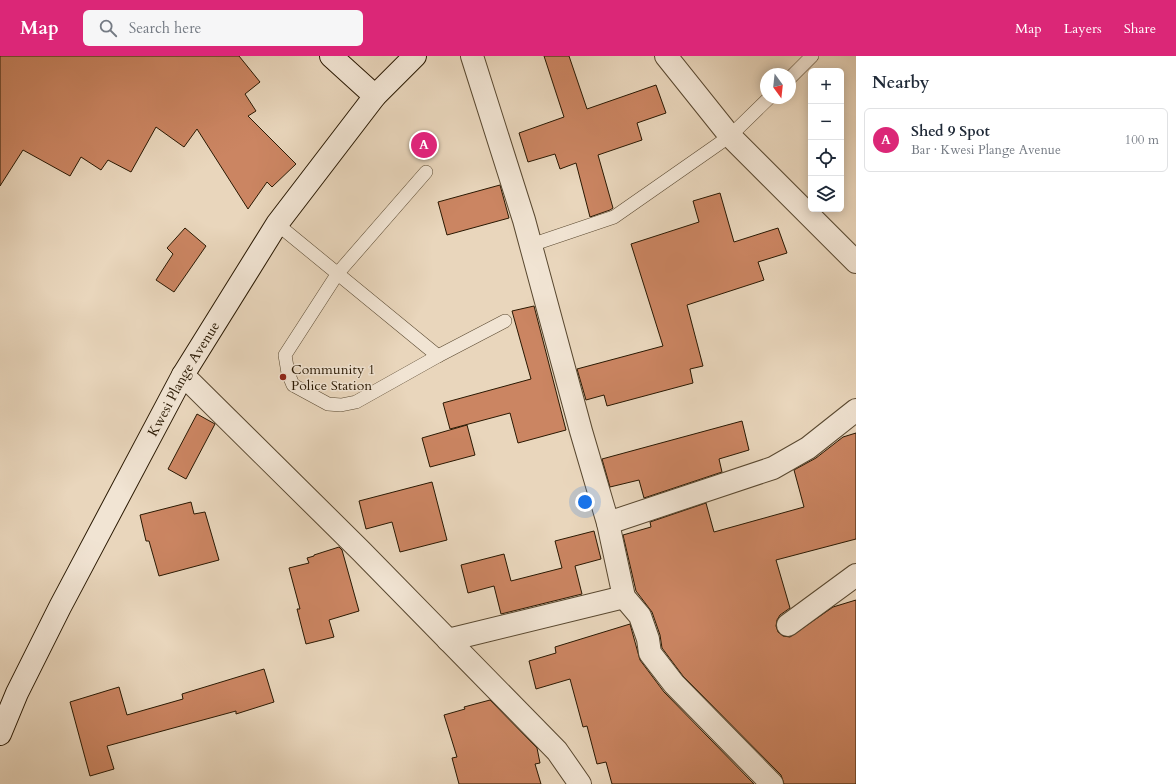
<!DOCTYPE html>
<html lang="en">
<head>
<meta charset="utf-8">
<style>
	:root { --surface:#fff; --page:#f6f6f7; --text:#1f2937; --muted:#747a83; --line:#e0e1e3; --accent:#db2777 }
	body { margin:0; font-family:Cardo,serif; background:var(--page); color:var(--text) }
	.controls { position:absolute; right:12px; top:12px; display:grid; overflow:hidden; border-radius:6px; box-shadow:0 2px 10px #0003 }
	.controls button { width:36px; height:36px; display:grid; place-items:center; padding:0; border:0; border-bottom:1px solid var(--line); background:var(--surface); color:var(--text); font:20px sans-serif }
	.compass { position:absolute; left:760px; top:12px; width:36px; height:36px; border-radius:50%; background:var(--surface); box-shadow:0 2px 10px #0003; rotate:165deg }
	.you { position:absolute; left:585px; top:446px; width:14px; height:14px; margin:-10px; border:3px solid #fff; border-radius:50%; background:#1a73e8; box-shadow:0 0 0 6px #1a73e833 }
	.badge { display:grid; place-items:center; width:26px; height:26px; border-radius:50%; background:var(--accent); color:#fff; font-size:13px; font-weight:700 }
	.pin { position:absolute; translate:-50% -50%; border:2px solid #fff; box-shadow:0 1px 4px #0006 }
	.list { margin:0; padding:0; list-style:none }
	h2 { display:flex; justify-content:space-between; align-items:center; height:52px; margin:0; padding:0 16px; font-size:17px }
	h2 small { font-size:13px; font-weight:400; color:var(--muted) }
	.list li { display:grid; grid-template-columns:26px 1fr auto; gap:12px; align-items:center; box-sizing:border-box; height:64px; margin:0 8px 8px; padding:0 8px; border:1px solid var(--line); border-radius:6px }
	.list b { display:block; font-size:15px; white-space:nowrap }
	.list p { margin:0; font-size:13px; white-space:nowrap; color:var(--muted) }
	.list em { font-size:13px; font-style:normal; color:var(--muted) }
	.icon { flex:none; width:22px; height:22px; fill:none; stroke:currentColor; stroke-width:2; stroke-linecap:round; stroke-linejoin:round }
	.map { position:relative; flex:none; width:856px; height:728px; overflow:hidden }
	header { display:flex; align-items:center; gap:24px; box-sizing:border-box; height:56px; padding:0 20px; background:var(--accent); color:#fff }
	header strong { font-size:19px }
	nav { display:flex; gap:22px; margin-inline-start:auto; font-size:14px }
	.search { width:280px; height:36px; background:var(--page); display:flex; align-items:center; gap:10px; box-sizing:border-box; padding:0 14px; border-radius:6px; color:var(--muted); font-size:15px }
	main { display:flex }
	aside { flex:1; background:var(--surface) }
	.map>svg:first-child { display:block }
	.building { fill:#cb8562; stroke:#291802 }
	.lines { fill:none; stroke-linecap:round; stroke-linejoin:round }
	.lane-casing { stroke:#594830; stroke-width:14 }
	.street-casing { stroke:#594830; stroke-width:24 }
	.secondary-casing { stroke:#291802; stroke-width:24 }
	.lane { stroke:#f1e4d3; stroke-width:13 }
	.street { stroke:#f1e4d3; stroke-width:22 }
	.secondary { stroke:#f1e4d3; stroke-width:22 }
	.poi-dot { fill:#8f2418; stroke:#f1e4d3; stroke-width:1.5 }
	.labels { text-anchor:middle; dominant-baseline:central; stroke-width:3; stroke-linejoin:round; paint-order:stroke }
	.poi-label { font-size:14px; fill:#291802; stroke:#f1e4d3; text-anchor:start }
	.street-label { font-size:14px; fill:#291802; stroke:#f1e4d3 }
</style>
</head>
<body>
<header>
<strong>Map</strong>
<div class="search"><svg class="icon" aria-label="search" viewBox="0 0 24 24"><circle cx="10" cy="10" r="6"/><path d="M15 15l6 6"/></svg>Search here</div>
<nav><a>Map</a><a>Layers</a><a>Share</a></nav>
</header>
<main>
<div class="map">
<svg width="856" height="728" viewBox="0 0 856 728">
	<rect width="100%" height="100%" fill="#e9d6bc"/>
	<filter id="stains"><feTurbulence type="fractalNoise" baseFrequency=".005" numOctaves="4"/><feColorMatrix values="0 0 0 0 .2 0 0 0 0 .09 0 0 0 0 .02 0 0 0 .5 -.17"/></filter>
	<radialGradient id="worn" r=".72"><stop offset=".6" stop-color="#630" stop-opacity="0"/><stop offset="1" stop-color="#630" stop-opacity=".3"/></radialGradient>
	<g class="building">
		<path d="M 0,0 L 239,0 L 260,26 L 245,38 L 256,55 L 248,60 L 296,108 L 272,131 L 267,126 L 248,153 L 197,73 L 184,91 L 156,71 L 131,116 L 108,104 L 101,114 L 81,101 L 70,120 L 23,94 L 0,130 Z"/>
		<path d="M 544,0 L 569,0 L 587,53 L 656,29 L 666,57 L 637,67 L 642,84 L 598,99 L 613,152 L 610,154 L 590,161 L 576,107 L 560,113 L 555,98 L 528,106 L 519,77 L 564,61 Z"/>
		<path d="M 500,129 L 509,162 L 447,179 L 438,146 Z"/>
		<path d="M 720,137 L 734,186 L 778,172 L 787,197 L 758,206 L 764,224 L 687,249 L 703,310 L 690,313 L 693,327 L 607,350 L 604,339 L 586,344 L 577,313 L 663,290 L 631,188 L 699,166 L 693,145 Z"/>
		<path d="M 185,172 L 206,190 L 174,236 L 156,224 L 173,198 L 167,192 Z"/>
		<path d="M 534,250 L 566,374 L 518,387 L 510,357 L 450,373 L 443,347 L 531,323 L 512,255 Z"/>
		<path d="M 197,358 L 215,368 L 186,423 L 168,413 Z"/>
		<path d="M 742,365 L 749,394 L 719,403 L 722,416 L 644,442 L 639,424 L 610,431 L 602,403 Z"/>
		<path d="M 467,369 L 475,399 L 430,411 L 422,382 Z"/>
		<path d="M 856,377 L 856,483 L 776,504 L 790,552 L 780,559 L 777,564 L 776,570 L 778,576 L 783,580 L 790,581 L 833,551 L 856,544 L 856,728 L 784,728 L 781,719 L 683,620 L 662,592 L 660,579 L 652,556 L 636,535 L 623,479 L 651,471 L 650,466 L 706,447 L 714,476 L 804,451 L 794,414 L 816,402 L 843,381 Z"/>
		<path d="M 432,426 L 447,484 L 400,496 L 392,466 L 366,473 L 359,445 Z"/>
		<path d="M 191,446 L 194,458 L 205,456 L 219,504 L 159,520 L 149,485 L 146,485 L 140,459 Z"/>
		<path d="M 594,475 L 601,503 L 575,510 L 582,538 L 501,558 L 494,530 L 468,537 L 461,509 L 504,498 L 511,525 L 562,512 L 555,485 Z"/>
		<path d="M 339,491 L 342,494 L 359,555 L 329,564 L 334,581 L 306,588 L 297,553 L 300,553 L 289,512 L 309,507 L 307,502 L 314,500 L 314,499 Z"/>
		<path d="M 630,568 L 640,604 L 664,636 L 754,728 L 612,728 L 606,706 L 597,708 L 587,670 L 583,671 L 570,623 L 536,633 L 529,605 L 556,597 L 555,591 Z"/>
		<path d="M 264,613 L 274,646 L 236,658 L 236,655 L 107,690 L 114,713 L 90,720 L 70,646 L 119,631 L 127,659 L 183,643 L 182,638 Z"/>
		<path d="M 490,644 L 537,692 L 540,707 L 535,708 L 541,728 L 459,728 L 452,702 L 457,701 L 444,659 L 465,653 L 464,651 Z"/>
	</g>
	<g class="lines">
		<g class="lane-casing">
			<g id="lane">
				<path d="M 790,22 L 812,0"/>
				<path d="M 426,116 L 338,217 L 285,299 L 288,317 L 293,329 L 328,348 L 341,349 L 356,346 L 438,300 L 505,265"/>
				<path d="M 277,168 L 438,300"/>
				<path d="M 531,189 L 614,161 L 730,80 L 769,42"/>
			</g>
		</g>
		<g class="street-casing">
			<g id="street">
				<path d="M 472,0 L 524,164 L 581,375 L 608,467 L 624,541 L 640,560 L 648,583 L 650,597 L 674,628 L 772,728"/>
				<path d="M 666,0 L 730,80 L 856,206"/>
				<path d="M 183,319 L 361,495 L 557,695 L 580,728"/>
				<path d="M 608,467 L 773,412 L 808,392 L 856,354"/>
				<path d="M 788,569 L 856,519"/>
				<path d="M 448,584 L 624,541"/>
			</g>
		</g>
		<g class="secondary-casing">
			<g id="secondary">
				<path d="M 331,0 L 375,40"/>
				<path id="s1" d="M 0,678 L 17,637 L 60,551 L 183,319 L 277,168 L 375,40 L 415,0"/>
			</g>
		</g>
		<use href="#lane" class="lane"/>
		<use href="#street" class="street"/>
		<use href="#secondary" class="secondary"/>
	</g>
	<circle class="poi-dot" cx="283" cy="321" r="4"/>
	<g class="labels">
		<g class="poi-label">
			<text x="291" y="313">Community 1<tspan x="291" dy="16">Police Station</tspan></text>
		</g>
		<g class="street-label">
			<text stroke="none"><textPath href="#s1" startOffset="400">Kwesi Plange Avenue</textPath></text>
		</g>
	</g>
	<rect width="100%" height="100%" filter="url(#stains)"/>
	<rect width="100%" height="100%" fill="url(#worn)"/>
</svg>
<div class="controls">
<button>+</button>
<button>−</button>
<button><svg class="icon" aria-label="locate" viewBox="0 0 24 24"><circle cx="12" cy="12" r="6"/><path d="M12 2v4M12 18v4M2 12h4M18 12h4"/></svg></button>
<button><svg class="icon" aria-label="layers" viewBox="0 0 24 24"><path d="M12 4l9 5-9 5-9-5zM3 14l9 5 9-5"/></svg></button>
</div>
<svg class="compass" viewBox="-18 -18 36 36"><path d="M0-13l5 13h-10z" fill="#e53935"/><path d="M0 13l5-13h-10z" fill="#747a83"/></svg>
<div class="you"></div>
<div class="pin badge" style="left:424px;top:89px">A</div>
</div>
<aside>
<h2>Nearby<small></small></h2>
<ul class="list">
<li><span class="badge">A</span><div><b>Shed 9 Spot</b><p>Bar · Kwesi Plange Avenue</p></div><em>100 m</em></li>
</ul>
</aside>
</main>
</body>
</html>
